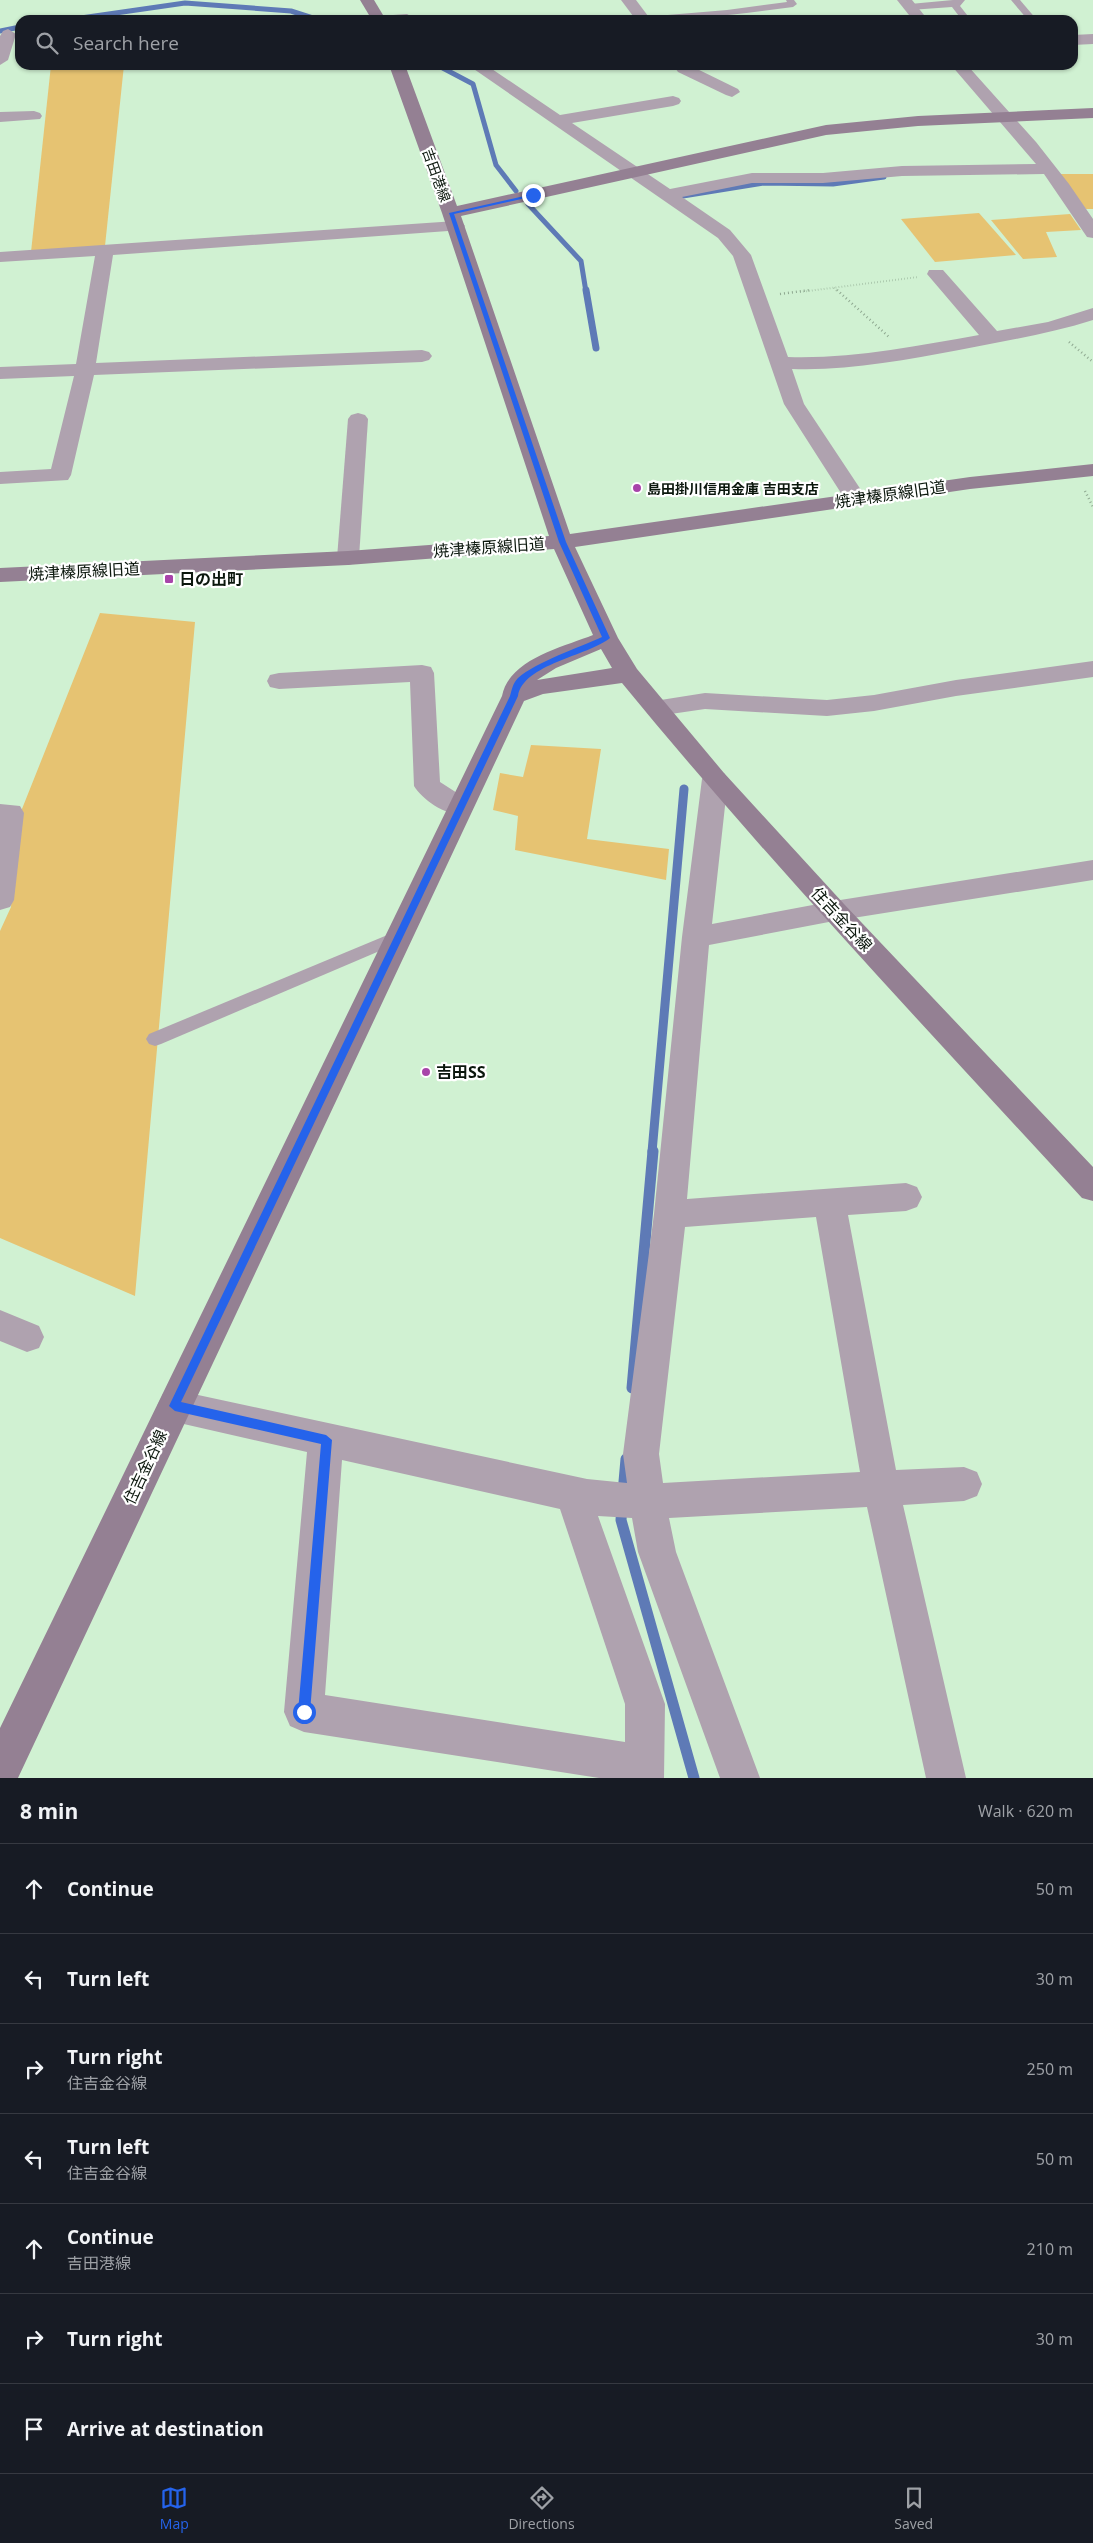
<!DOCTYPE html>
<html lang="en">
<head>
<meta charset="utf-8">
<style>
	:root { --surface:#171b24; --page:#242831; --text:#f1f3f6; --muted:#9ea1a6; --line:#363941; --accent:#2563eb }
	body { margin:0; font-family:"Open Sans","Noto Sans JP",sans-serif; background:var(--page); color:var(--text) }
	.stop { position:absolute; width:15px; height:15px; margin:-11px; border:4px solid #2563eb; border-radius:50%; background:#fff }
	.stop.end { background:#2563eb; border-color:#fff; box-shadow:0 1px 5px #0008 }
	.list { margin:0; padding:0; list-style:none }
	h2 { display:flex; justify-content:space-between; align-items:center; height:65px; margin:0; padding:0 20px; font-size:21px }
	h2 small { font-size:16px; font-weight:400; color:var(--muted) }
	.list li { display:grid; grid-template-columns:32px 1fr auto; gap:15px; align-items:center; box-sizing:border-box; height:90px; padding:0 20px; border-top:1px solid var(--line) }
	.list b { display:block; font-size:19px; white-space:nowrap }
	.list p { margin:0; font-size:16px; white-space:nowrap; color:var(--muted) }
	.list em { font-size:16px; font-style:normal; color:var(--muted) }
	.icon { flex:none; width:28px; height:28px; fill:none; stroke:currentColor; stroke-width:2; stroke-linecap:round; stroke-linejoin:round }
	.map { position:relative; flex:none; width:1093px; height:1778px; overflow:hidden }
	.search { position:absolute; background:var(--surface); box-shadow:0 1px 4px #0004; left:15px; right:15px; top:15px; height:55px; display:flex; align-items:center; gap:12px; box-sizing:border-box; padding:0 18px; border-radius:15px; color:var(--muted); font-size:19px }
	.sheet { height:695px; background:var(--surface) }
	nav { display:flex; justify-content:space-around; align-items:center; box-sizing:border-box; height:70px; border-top:1px solid var(--line); background:var(--surface); font-size:14px; color:var(--muted) }
	nav a { display:grid; justify-items:center; gap:2px }
	nav .on { color:var(--accent) }
	.map>svg:first-child { display:block }
	.green { fill:#e6c372 }
	.lines { fill:none; stroke-linecap:round; stroke-linejoin:round }
	.stream-far3 { stroke:#5e7ab6; stroke-width:5 }
	.stream-far2 { stroke:#5e7ab6; stroke-width:7 }
	.stream-far1 { stroke:#5e7ab6; stroke-width:9 }
	.stream { stroke:#5e7ab6; stroke-width:11 }
	.path-far1 { stroke:#8fa991; stroke-width:2; stroke-dasharray:0.5 2.5; stroke-linecap:butt }
	.path { stroke:#8fa991; stroke-width:2.5; stroke-dasharray:1 3; stroke-linecap:butt }
	.lane { fill:#afa2af; fill-rule:evenodd }
	.street { fill:#afa2af; fill-rule:evenodd }
	.secondary { fill:#948093; fill-rule:evenodd }
	.route { fill:#2563eb }
	.poi-dot { fill:#a844aa; stroke:#fff; stroke-width:2 }
	.labels { text-anchor:middle; dominant-baseline:central; stroke-width:4.5; stroke-linejoin:round; paint-order:stroke }
	.far-street-label { font-size:14px; fill:#0b170d; stroke:#fff }
	.far-poi-label { font-size:14px; font-weight:bold; fill:#0b170d; stroke:#fff; text-anchor:start }
	.street-label { font-size:16px; fill:#0b170d; stroke:#fff }
	.poi-label { font-size:16px; font-weight:bold; fill:#0b170d; stroke:#fff; text-anchor:start }
</style>
</head>
<body>
<div class="map">
<svg width="1093" height="1778" viewBox="0 0 1093 1778">
	<rect width="100%" height="100%" fill="#d0f1d2"/>
	<g class="green">
		<path d="M 51,65 L 124,65 L 105,246 L 31,252 Z"/>
		<path d="M 1057,174 L 1093,174 L 1093,209 L 1086,209 Z"/>
		<path d="M 979,213 L 1016,255 L 935,262 L 901,219 Z"/>
		<path d="M 1070,214 L 1081,230 L 1046,232 L 1057,257 L 1023,259 L 991,220 Z"/>
		<path d="M 100,613 L 195,622 L 135,1296 L 0,1238 L 0,931 L 11,907 L 16,824 Z"/>
		<path d="M 531,745 L 601,749 L 587,839 L 669,849 L 666,880 L 515,850 L 518,816 L 493,810 L 500,773 L 523,777 Z"/>
	</g>
	<g class="lines">
		<g class="stream-far3">
			<path d="M 67,20 L 185,3 L 291,11 L 319,20"/>
			<path d="M 0,31 L 20,27"/>
			<path d="M 437,65 L 473,84 L 496,165 L 516,191"/>
			<path d="M 683,196 L 764,183 L 833,184 L 884,177"/>
			<path d="M 528,204 L 581,261 L 586,292"/>
		</g>
		<path class="stream-far2" d="M 586,290 L 596,348"/>
		<path class="stream-far1" d="M 652,1152 L 684,789"/>
		<g class="stream">
			<path d="M 632,1388 L 653,1151"/>
			<path d="M 623,1493 L 626,1459"/>
			<path d="M 622,1506 L 621,1520 L 694,1778"/>
		</g>
		<g class="path-far1">
			<path d="M 834,288 L 838,292"/>
			<path d="M 800,292 L 918,277"/>
		</g>
		<g class="path">
			<path d="M 837,290 L 889,337"/>
			<path d="M 780,294 L 810,290"/>
			<path d="M 1069,342 L 1093,362"/>
			<path d="M 1085,491 L 1093,507"/>
		</g>
		<g class="lane">
			<path d="M 786,0 L 794,0 L 797,4 L 793,7 C 742,14 691,20 640,20 L 644,17 L 727,10 L 787,2 Z"/>
			<path d="M 953,0 L 965,0 L 960,6 L 971,20 L 962,20 L 952,7 L 910,10 L 906,7 L 910,4 Z"/>
			<path d="M 1011,0 L 1020,0 L 1037,20 L 1028,20 Z"/>
			<path d="M 397,931 L 403,933 L 405,937 L 403,941 L 161,1044 L 155,1046 L 149,1044 L 146,1039 L 149,1034 Z"/>
		</g>
		<g class="street">
			<path d="M 621,0 L 636,0 L 651,20 L 636,20 Z"/>
			<path d="M 897,0 L 912,0 L 928,20 L 913,20 Z"/>
			<path d="M 407,14 L 417,20 L 372,20 L 379,16 Z"/>
			<path d="M 8,29 L 16,34 L 8,60 L 0,65 L 0,36 L 3,31 Z"/>
			<path d="M 1093,34 L 1093,44 L 1073,45 L 1073,35 Z"/>
			<path d="M 468,65 L 486,65 L 560,115 L 673,96 L 679,98 L 681,101 L 679,104 L 673,106 L 572,123 L 670,189 L 752,173 L 823,173 L 902,166 L 1036,164 L 951,65 L 967,65 L 1036,142 L 1069,184 L 1093,219 L 1093,238 L 1087,237 L 1044,174 L 902,176 L 823,183 L 752,183 L 682,197 L 730,230 L 751,255 L 788,357 C 852,359 916,346 979,335 L 927,274 L 929,270 L 943,270 L 997,331 L 1048,322 L 1093,308 L 1093,320 C 1049,334 1004,341 959,350 C 904,360 848,371 792,369 L 804,404 L 867,499 L 864,504 L 856,506 L 848,504 L 784,404 L 733,256 L 718,238 Z"/>
			<path d="M 673,65 L 689,65 L 738,89 L 740,92 L 732,97 L 726,95 L 678,72 Z"/>
			<path d="M 34,111 L 40,113 L 42,116 L 40,119 L 0,122 L 0,112 Z"/>
			<path d="M 456,221 L 462,222 L 465,226 L 462,230 L 113,255 L 96,363 L 422,350 L 429,352 L 432,356 L 429,360 L 422,362 L 94,375 L 71,475 L 68,480 L 0,484 L 0,472 L 51,469 L 74,376 L 0,379 L 0,367 L 76,364 L 95,256 L 0,262 L 0,252 Z"/>
			<path d="M 358,413 L 365,415 L 368,419 L 359,558 L 356,563 L 348,565 L 340,563 L 337,558 L 348,419 L 351,415 Z"/>
			<path d="M 1093,661 L 1093,677 L 956,696 L 874,711 L 827,716 L 705,709 L 657,716 L 648,714 L 645,708 L 648,702 L 705,693 L 827,700 L 874,695 L 956,680 Z"/>
			<path d="M 422,665 L 431,667 L 434,673 L 440,782 L 468,800 L 472,807 L 468,814 C 451,819 423,801 414,786 L 410,682 L 279,689 L 270,687 L 267,681 L 270,675 L 279,673 Z"/>
			<path d="M 715,770 L 724,773 L 728,779 L 712,924 L 834,901 L 1093,860 L 1093,880 L 834,921 L 709,945 L 687,1199 L 906,1183 L 917,1187 L 922,1197 L 917,1207 L 906,1211 L 848,1215 L 896,1470 L 964,1467 L 977,1472 L 982,1484 L 977,1496 L 964,1501 L 903,1505 L 966,1778 L 926,1778 L 867,1507 L 669,1518 L 676,1552 L 760,1778 L 720,1778 L 638,1552 L 632,1518 L 598,1516 L 665,1704 L 664,1778 L 599,1778 L 304,1732 L 290,1726 L 284,1712 L 307,1452 L 175,1422 L 163,1418 L 157,1406 L 163,1394 L 175,1390 L 587,1479 L 627,1483 L 623,1454 L 654,1214 L 682,937 L 702,779 L 706,773 ZM 816,1217 L 860,1472 L 663,1483 L 659,1454 L 685,1227 ZM 342,1460 L 560,1509 L 625,1704 L 625,1742 L 325,1695 Z"/>
			<path d="M 0,804 L 20,806 L 24,813 L 14,900 L 10,907 L 0,910 Z"/>
			<path d="M 0,1310 L 39,1326 L 44,1337 L 39,1348 L 27,1352 L 0,1341 Z"/>
		</g>
		<g class="secondary">
			<path d="M 360,0 L 374,0 L 386,20 L 372,20 Z"/>
			<path d="M 389,65 L 405,65 L 457,206 L 826,125 L 918,116 L 1093,108 L 1093,118 L 918,126 L 826,135 L 461,216 L 570,534 L 970,477 L 1093,464 L 1093,476 L 970,489 L 575,547 L 618,638 L 637,669 L 724,773 L 844,904 L 1093,1167 L 1093,1201 L 1082,1198 C 926,1028 768,861 622,683 L 543,694 L 524,701 L 18,1778 L 0,1778 L 0,1728 L 502,696 C 509,659 563,647 593,635 L 554,549 L 348,565 L 0,582 L 0,568 L 348,551 L 549,536 L 442,213 ZM 601,649 L 612,668 L 537,680 L 556,668 Z"/>
		</g>
	</g>
	<path class="route" d="M 533,194 L 535,196 L 454,214 L 566,542 L 610,638 C 588,656 523,664 518,696 L 181,1402 L 326,1435 L 332,1440 L 310,1712 L 304,1718 L 298,1712 L 321,1444 L 175,1411 L 169,1406 L 510,696 C 512,689 513,683 518,678 C 536,662 580,647 602,637 L 559,542 L 449,213 Z"/>
	<g class="poi-dot">
		<circle cx="637" cy="488" r="5"/>
		<rect x="164" y="574" width="10" height="10" rx="2.5"/>
		<circle cx="426" cy="1072" r="5"/>
	</g>
	<g class="labels">
		<g class="far-street-label">
			<text transform="translate(437 175) rotate(70)">吉田港線</text>
		</g>
		<g class="far-poi-label">
			<text x="647" y="488">島田掛川信用金庫 吉田支店</text>
		</g>
		<g class="street-label">
			<text transform="translate(890 494) rotate(-8)">焼津榛原線旧道</text>
			<text transform="translate(489 547) rotate(-4)">焼津榛原線旧道</text>
			<text transform="translate(84 571) rotate(-3)">焼津榛原線旧道</text>
			<text transform="translate(842 919) rotate(47)">住吉金谷線</text>
			<text transform="translate(145 1467) rotate(-65)">住吉金谷線</text>
		</g>
		<g class="poi-label">
			<text x="179" y="579">日の出町</text>
			<text x="436" y="1072">吉田SS</text>
		</g>
	</g>
</svg>
<div class="stop" style="left:304px;top:1712px"></div>
<div class="stop end" style="left:533px;top:195px"></div>
<div class="search"><svg class="icon" aria-label="search" viewBox="0 0 24 24"><circle cx="10" cy="10" r="6"/><path d="M15 15l6 6"/></svg>Search here</div>
</div>
<section class="sheet">
<h2>8 min<small>Walk · 620 m</small></h2>
<ul class="list">
<li><svg class="icon" aria-label="ahead" viewBox="0 0 24 24"><path d="M12 20V5M6 11l6-6 6 6"/></svg><div><b>Continue</b></div><em>50 m</em></li>
<li><svg class="icon" aria-label="left" viewBox="0 0 24 24"><path d="M17 20v-9H6M10 6l-5 5 5 5"/></svg><div><b>Turn left</b></div><em>30 m</em></li>
<li><svg class="icon" aria-label="right" viewBox="0 0 24 24"><path d="M7 20v-9h11M14 6l5 5-5 5"/></svg><div><b>Turn right</b><p>住吉金谷線</p></div><em>250 m</em></li>
<li><svg class="icon" aria-label="left" viewBox="0 0 24 24"><path d="M17 20v-9H6M10 6l-5 5 5 5"/></svg><div><b>Turn left</b><p>住吉金谷線</p></div><em>50 m</em></li>
<li><svg class="icon" aria-label="ahead" viewBox="0 0 24 24"><path d="M12 20V5M6 11l6-6 6 6"/></svg><div><b>Continue</b><p>吉田港線</p></div><em>210 m</em></li>
<li><svg class="icon" aria-label="right" viewBox="0 0 24 24"><path d="M7 20v-9h11M14 6l5 5-5 5"/></svg><div><b>Turn right</b></div><em>30 m</em></li>
<li><svg class="icon" aria-label="arrive" viewBox="0 0 24 24"><path d="M6 21V4h12l-3 4 3 4H6"/></svg><div><b>Arrive at destination</b></div></li>
</ul>
</section>
<nav>
<a class="on"><svg class="icon" aria-label="map" viewBox="0 0 24 24"><path d="M3 6l6-2 6 2 6-2v14l-6 2-6-2-6 2zM9 4v14M15 6v14"/></svg>Map</a>
<a><svg class="icon" aria-label="directions" viewBox="0 0 24 24"><path d="M12 3l9 9-9 9-9-9zM9 14v-3h6M13 9l2 2-2 2"/></svg>Directions</a>
<a><svg class="icon" aria-label="saved" viewBox="0 0 24 24"><path d="M7 4h10v16l-5-4-5 4z"/></svg>Saved</a>
</nav>
</body>
</html>
